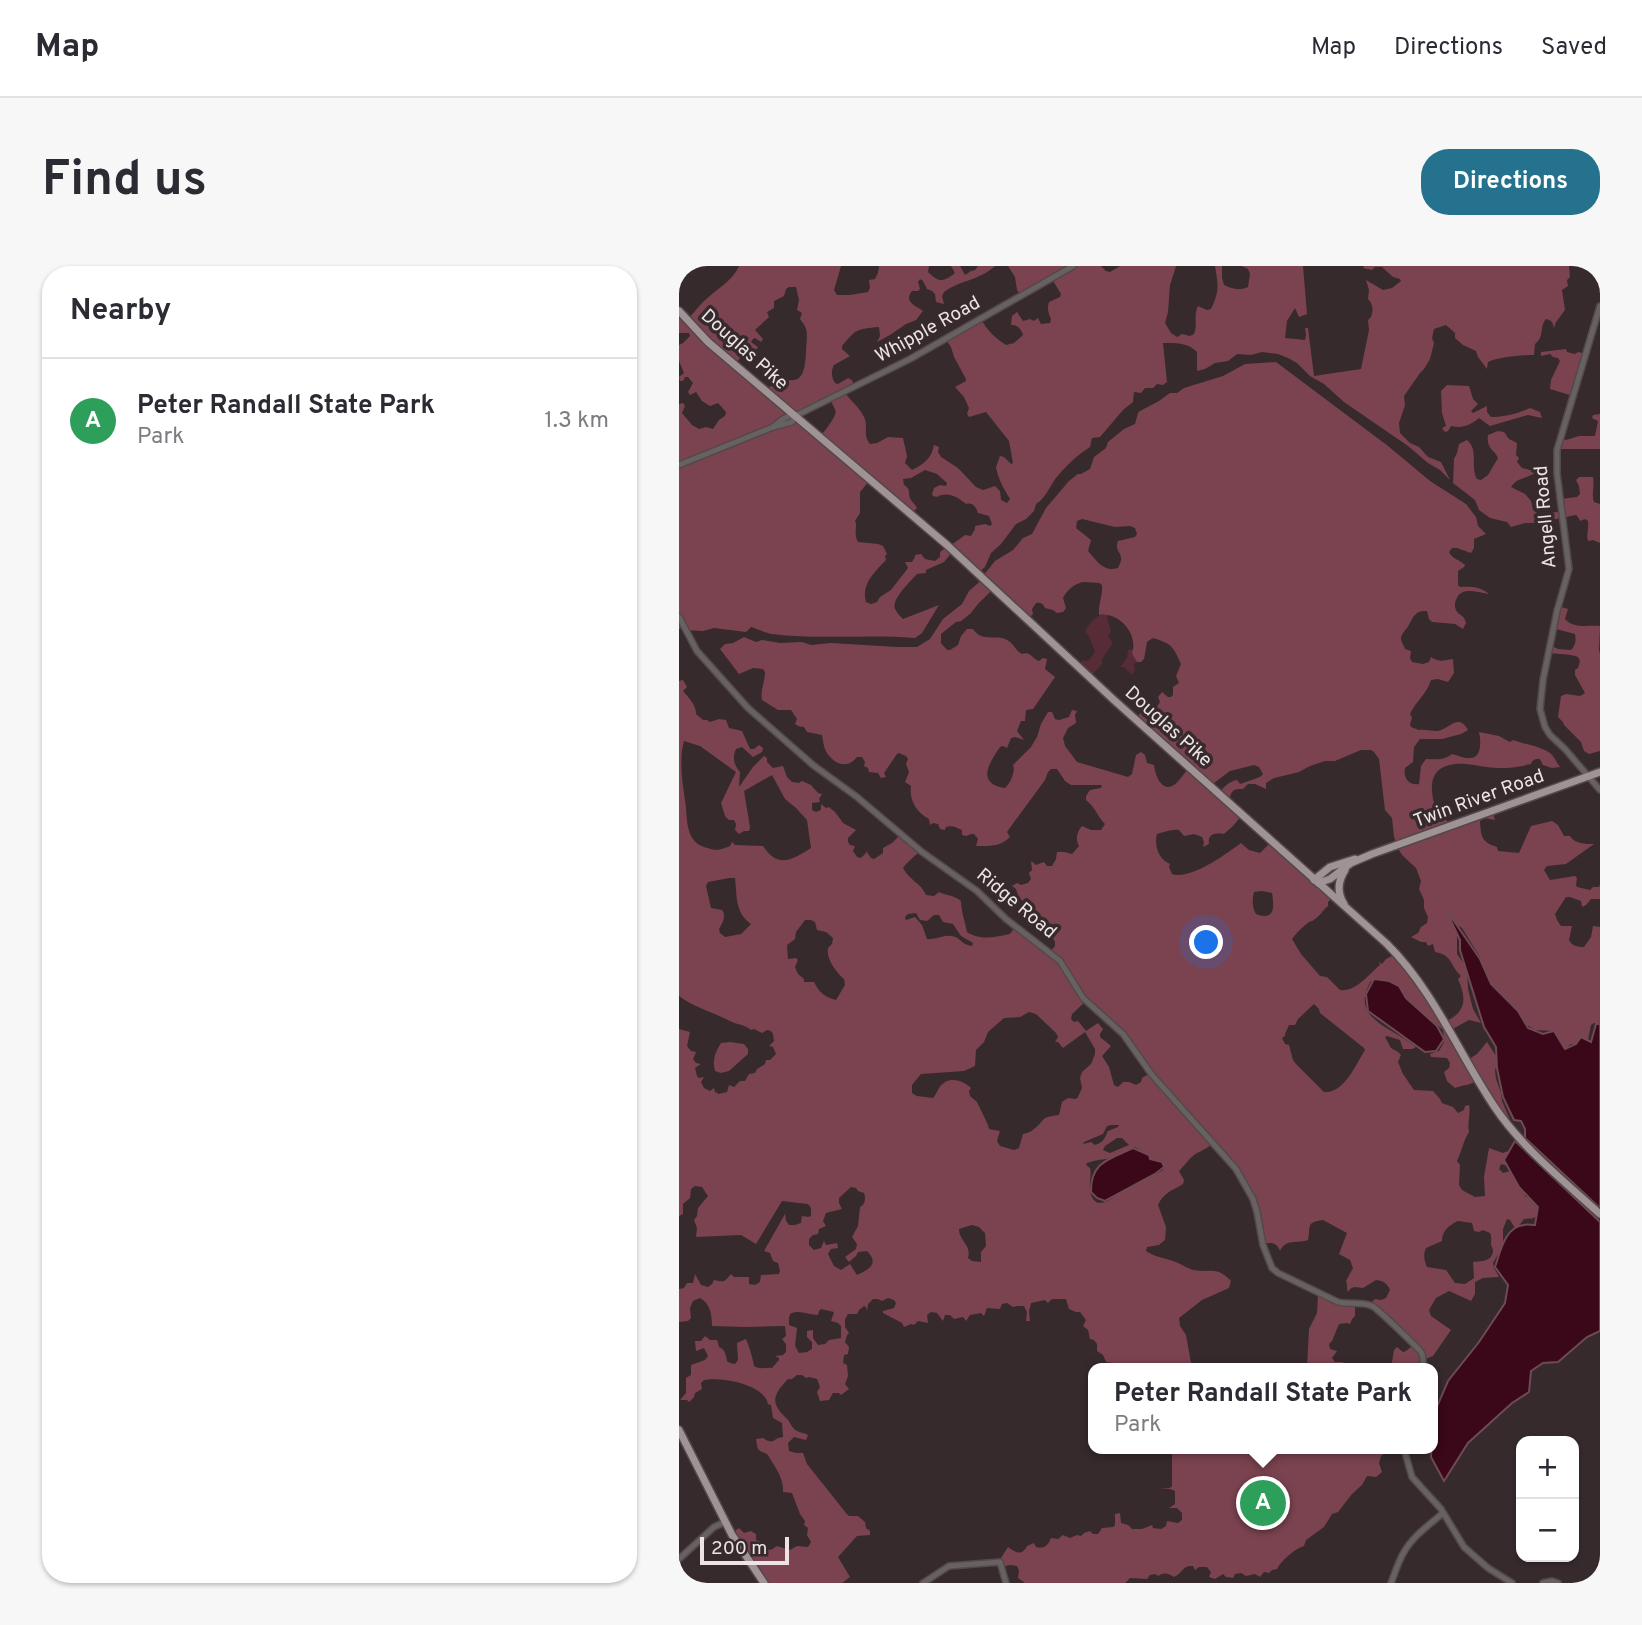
<!DOCTYPE html>
<html lang="en">
<head>
<meta charset="utf-8">
<style>
	:root { --surface:#fff; --page:#f7f7f7; --text:#2b2b33; --muted:#7c7c81; --line:#e1e1e2; --accent:#25728e }
	body { margin:0; font-family:Overpass,sans-serif; background:var(--page); color:var(--text) }
	.controls { position:absolute; right:21px; bottom:21px; display:grid; overflow:hidden; border-radius:14px; box-shadow:0 2px 5px #0004 }
	.controls button { width:63px; height:63px; display:grid; place-items:center; padding:0; border:0; border-bottom:2px solid var(--line); background:var(--surface); color:var(--text); font:35px sans-serif }
	.scale { position:absolute; left:21px; bottom:18px; width:89px; box-sizing:border-box; padding-left:7px; border:4px solid #ebe3e4; border-top:0; font-size:19px; line-height:24px; white-space:nowrap; color:#ebe3e4; -webkit-text-stroke:5px #362a2d; paint-order:stroke }
	.you { position:absolute; left:528px; top:677px; width:24px; height:24px; margin:-18px; border:5px solid #fff; border-radius:50%; background:#1a73e8; box-shadow:0 0 0 10px #1a73e833 }
	.badge { display:grid; place-items:center; width:46px; height:46px; border-radius:50%; background:var(--accent); color:#fff; font-size:23px; font-weight:700 }
	.pin { position:absolute; translate:-50% -50%; border:4px solid #fff; box-shadow:0 2px 7px #0006 }
	.popup { position:absolute; left:409px; top:1097px; width:350px; height:91px; box-sizing:border-box; display:grid; place-content:center; border-radius:14px; background:var(--surface); filter:drop-shadow(0 2px 5px #0005); font-size:23px; white-space:nowrap; color:var(--muted) }
	.popup b { font-size:26px; color:var(--text) }
	.popup::after { content:''; position:absolute; left:50%; top:100%; margin-left:-14px; border:14px solid transparent; border-top-color:var(--surface) }
	.list { margin:0; padding:0; list-style:none }
	h2 { display:flex; justify-content:space-between; align-items:center; height:91px; margin:0; padding:0 28px; font-size:30px }
	h2 small { font-size:23px; font-weight:400; color:var(--muted) }
	.list li { display:grid; grid-template-columns:46px 1fr auto; gap:21px; align-items:center; box-sizing:border-box; height:126px; padding:0 28px; border-top:2px solid var(--line) }
	.list b { display:block; font-size:26px; white-space:nowrap }
	.list p { margin:0; font-size:23px; white-space:nowrap; color:var(--muted) }
	.list em { font-size:23px; font-style:normal; color:var(--muted) }
	.map { position:relative; flex:none; width:921px; height:1317px; overflow:hidden; border-radius:28px }
	header { display:flex; align-items:center; gap:42px; box-sizing:border-box; height:98px; padding:0 35px; background:var(--surface); border-bottom:2px solid var(--line) }
	header strong { font-size:33px }
	nav { display:flex; gap:38px; margin-inline-start:auto; font-size:24px }
	.intro { display:flex; align-items:center; justify-content:space-between; box-sizing:border-box; height:168px; padding:0 42px }
	h1 { margin:0; font-size:49px }
	.button { padding:18px 32px; border-radius:28px; background:var(--accent); color:#fff; font-size:24px; font-weight:700 }
	main { display:flex; gap:42px; padding:0 42px }
	aside { flex:1; background:var(--surface); border-radius:28px; box-shadow:0 2px 5px #0004 }
	.map>svg:first-child { display:block }
	.green { fill:#572c36 }
	.forest { fill:#7b4350; fill-rule:evenodd }
	.water { fill:#3a0818; stroke:#6f4a55; stroke-width:2 }
	.lines { fill:none; stroke-linecap:round; stroke-linejoin:round }
	.minor-casing { stroke:#53484a; stroke-width:8 }
	.major-casing { stroke:#53484a; stroke-width:10 }
	.minor { stroke:#676162; stroke-width:5 }
	.major { stroke:#9f9395; stroke-width:7 }
	.labels { text-anchor:middle; dominant-baseline:central; stroke-width:7; stroke-linejoin:round; paint-order:stroke }
	.street-label { font-size:19px; fill:#ebe3e4; stroke:#362a2d }
</style>
</head>
<body>
<header>
<strong>Map</strong>
<nav><a>Map</a><a>Directions</a><a>Saved</a></nav>
</header>
<div class="intro"><h1>Find us</h1><a class="button">Directions</a></div>
<main>
<aside>
<h2>Nearby<small></small></h2>
<ul class="list">
<li><span class="badge" style="background:#2e9e5b">A</span><div><b>Peter Randall State Park</b><p>Park</p></div><em>1.3 km</em></li>
</ul>
</aside>
<div class="map">
<svg width="921" height="1317" viewBox="0 0 921 1317">
	<rect width="100%" height="100%" fill="#362a2d"/>
	<g class="green">
		<path d="M 425,348 L 430,348 L 428,352 L 432,365 L 429,371 L 434,377 L 423,393 L 423,398 L 411,411 L 399,399 L 404,394 L 407,395 L 410,394 L 416,386 L 410,370 L 406,366 C 410,357 416,350 425,348 Z"/>
		<path d="M 454,383 L 458,396 L 455,398 L 456,404 L 453,409 L 445,401 L 441,401 L 448,392 L 449,384 Z"/>
	</g>
	<g class="forest">
		<path d="M 60,0 L 162,0 L 155,24 L 158,29 L 171,29 L 189,26 L 191,22 L 190,14 L 196,13 L 199,7 L 200,0 L 250,0 L 249,6 C 259,16 264,17 276,7 L 272,0 L 281,0 L 286,9 L 292,5 L 296,4 L 299,0 L 316,0 C 299,15 281,14 265,26 L 263,30 L 265,38 L 257,36 L 256,28 L 253,25 L 248,23 L 244,15 L 241,13 L 239,16 L 241,23 L 239,25 L 233,25 C 224,36 237,40 244,45 L 237,54 L 227,58 L 211,69 L 198,76 L 201,70 L 200,61 C 178,63 177,63 163,80 L 163,83 L 171,90 L 155,99 C 152,105 152,111 156,117 L 159,118 L 169,112 L 173,114 L 175,120 L 167,128 C 173,136 181,142 185,151 C 190,161 183,169 191,178 L 198,177 L 209,171 L 224,172 L 228,190 L 226,197 L 233,204 C 244,199 253,192 255,179 L 260,181 L 259,186 L 262,191 L 279,202 L 297,221 L 304,224 L 316,220 L 321,225 L 322,234 L 328,237 L 331,233 C 325,223 319,213 317,201 L 321,190 L 325,191 L 332,198 L 334,197 L 330,175 L 307,146 L 290,151 L 288,148 L 290,142 L 285,131 L 276,121 L 287,115 L 287,113 L 275,91 L 272,81 L 267,74 L 302,53 C 307,63 317,73 327,79 L 335,77 L 344,69 C 343,64 338,58 332,59 L 333,50 L 338,46 L 344,55 L 351,53 L 355,55 L 359,52 L 362,58 L 371,57 L 372,53 C 369,47 368,42 370,36 L 381,31 L 382,28 L 373,13 L 342,30 L 338,24 L 336,11 L 329,0 L 422,0 L 427,5 L 431,6 L 441,0 L 497,0 L 491,19 L 489,46 L 486,57 L 492,67 L 498,71 L 503,68 L 511,70 L 515,68 C 519,58 514,50 519,40 L 528,44 L 532,43 C 541,24 539,19 536,0 L 543,0 L 543,12 L 545,19 C 554,23 560,25 569,21 L 571,8 L 569,3 L 563,0 L 624,0 L 628,48 L 620,51 L 616,42 L 608,55 L 606,72 L 626,74 L 627,69 L 626,62 L 629,62 L 635,110 L 682,103 L 690,64 L 689,54 C 695,50 695,38 689,33 L 690,24 L 687,14 L 704,24 L 713,22 L 722,15 L 721,13 L 714,11 L 703,1 L 696,1 L 693,4 L 684,2 L 685,0 L 890,0 L 891,11 L 888,14 L 889,20 L 883,24 L 886,44 L 877,56 L 875,62 C 874,57 873,54 867,53 C 860,61 866,70 856,78 L 855,89 C 843,89 819,91 809,96 L 808,103 L 799,91 L 797,85 L 784,79 L 776,72 L 776,67 L 767,59 L 755,63 L 753,72 L 755,77 L 751,93 L 745,103 L 741,107 L 725,130 L 726,139 L 720,157 L 721,167 L 731,177 L 740,181 L 749,191 L 762,196 L 771,214 L 761,204 L 749,197 L 729,180 L 665,136 L 645,118 L 631,110 L 618,97 L 609,92 L 599,88 L 583,86 L 572,89 L 558,88 L 549,95 L 536,97 L 526,103 L 518,105 L 518,86 C 508,76 497,77 484,77 L 488,116 L 484,119 L 478,118 L 474,122 L 466,122 L 462,127 L 455,126 L 454,136 L 444,144 L 421,171 L 413,172 L 411,181 C 398,189 387,200 377,212 C 371,220 366,233 357,238 L 355,245 L 347,253 L 337,258 L 322,278 L 312,287 L 306,301 L 299,307 L 274,285 L 265,296 L 247,304 L 247,307 L 238,308 C 232,315 212,333 216,343 C 218,347 221,350 224,353 L 260,339 L 243,367 L 236,372 C 189,368 140,374 93,368 C 86,367 79,363 72,361 L 67,366 L 35,362 L 24,365 L 6,364 L 4,361 L 0,363 L 0,138 L 4,137 L 6,140 L 3,147 L 13,159 L 20,163 L 27,161 L 34,163 L 40,154 L 46,150 L 47,146 L 39,137 L 31,140 L 23,135 L 17,126 L 11,129 L 9,126 L 14,117 L 9,111 L 6,111 L 4,115 L 1,115 L 0,111 L 5,107 L 0,95 L 0,79 L 4,77 L 11,70 L 10,67 L 0,67 L 0,45 L 9,53 C 14,48 18,42 24,36 C 36,24 53,16 60,0 ZM 110,21 L 117,21 L 120,34 L 118,44 L 123,47 L 121,53 C 123,56 126,59 127,63 C 129,69 127,79 127,86 C 126,107 123,122 98,110 L 88,125 L 56,98 L 63,90 L 72,91 L 79,81 L 72,76 L 74,73 L 76,72 L 82,76 L 84,73 L 76,64 L 90,51 L 88,46 L 95,42 L 95,35 L 105,30 L 107,23 ZM 151,133 C 156,145 160,144 152,156 C 148,162 146,165 141,170 L 117,149 ZM 246,204 L 258,208 L 268,217 L 267,220 L 261,219 L 255,222 L 253,228 L 254,230 L 258,231 C 268,225 279,231 287,238 C 294,236 297,241 299,247 L 310,250 L 313,258 L 311,260 L 306,258 L 296,260 L 296,263 L 292,270 L 286,269 L 271,280 L 269,280 L 261,286 L 261,291 L 256,295 L 246,293 L 242,288 L 236,289 L 236,291 L 233,296 L 226,296 L 229,302 L 212,324 L 201,331 L 198,336 L 192,338 L 187,336 C 182,318 195,307 207,294 L 206,290 L 208,288 L 204,280 L 199,278 L 179,276 C 174,267 179,260 176,255 L 181,247 L 181,226 L 191,214 L 232,248 L 238,242 C 236,238 232,235 231,232 C 229,226 232,223 225,219 L 224,213 L 232,212 Z"/>
		<path d="M 887,83 L 888,86 L 896,88 L 899,86 L 907,88 L 894,130 L 871,123 L 872,114 L 881,95 L 879,92 L 874,91 L 871,88 L 862,90 L 862,86 Z"/>
		<path d="M 597,96 L 709,180 L 751,215 L 787,238 L 797,251 L 799,260 L 807,268 L 795,273 L 795,282 L 792,287 L 778,282 L 773,282 L 770,286 C 772,292 781,294 786,299 L 785,301 L 779,305 L 779,319 L 781,321 C 792,320 802,321 810,328 C 801,327 783,320 778,332 C 776,335 775,340 777,344 C 781,351 785,348 787,357 L 784,363 L 776,358 L 753,356 L 750,353 L 748,345 C 735,344 734,352 728,362 C 726,364 722,369 722,372 C 722,376 725,379 726,383 L 732,385 L 731,392 L 733,396 L 744,398 L 750,396 L 752,391 C 760,397 765,394 774,393 L 775,407 L 769,416 L 759,413 L 752,414 C 748,428 736,436 731,448 L 733,452 L 731,458 L 732,461 L 740,464 C 746,463 751,465 758,465 C 770,464 779,446 789,464 L 782,468 L 763,473 L 741,473 L 735,481 L 734,496 L 726,502 C 724,512 730,520 740,518 L 742,500 L 747,493 C 757,493 764,495 773,488 C 778,489 786,493 791,492 C 803,492 802,475 800,466 L 820,470 L 831,476 L 834,474 C 845,478 863,481 871,487 C 874,489 878,497 881,501 L 873,502 L 864,499 L 861,493 C 856,493 854,493 852,498 C 840,501 832,502 820,502 C 809,502 798,499 787,498 C 752,496 748,516 757,544 L 765,548 L 770,560 L 813,545 L 816,554 L 806,552 L 801,555 C 802,570 802,576 818,581 L 819,585 L 840,587 L 852,560 L 873,555 L 879,559 L 885,570 L 891,570 C 896,578 906,578 915,578 L 887,598 L 868,600 L 865,604 L 871,614 L 896,610 L 898,612 L 897,619 L 898,621 L 911,624 L 914,621 L 920,621 L 921,618 L 921,633 L 912,633 L 907,639 L 903,641 L 902,635 L 891,631 L 887,631 L 876,648 L 878,654 L 882,660 L 893,660 L 890,674 C 893,680 898,681 905,681 L 912,671 L 914,660 L 921,661 L 921,758 L 915,757 L 912,759 L 909,774 L 901,772 L 896,779 L 892,778 L 887,782 L 884,782 L 875,765 L 856,764 L 848,759 L 838,744 L 808,714 L 801,691 L 783,662 L 773,656 L 778,669 L 778,688 L 788,702 L 789,723 L 794,743 L 802,757 L 790,754 L 770,765 L 790,793 L 798,788 L 808,776 L 817,790 L 818,799 L 816,804 L 817,813 L 822,827 L 823,835 L 835,863 L 798,815 C 791,819 784,819 776,822 L 768,815 L 765,806 L 770,802 L 771,797 L 768,792 L 752,791 L 751,788 L 760,785 L 765,776 L 764,764 L 757,758 L 749,753 L 720,724 L 707,714 L 692,715 C 669,753 715,762 737,781 L 733,783 L 724,783 L 721,774 L 708,770 L 706,771 L 712,782 L 719,786 L 722,789 L 719,796 L 724,808 L 735,824 L 754,825 L 761,833 L 763,837 L 774,841 L 779,847 L 785,844 L 786,840 L 790,839 C 792,847 788,857 790,866 C 784,875 783,885 778,895 L 781,899 L 780,919 L 783,924 L 796,931 L 806,930 L 805,911 L 810,882 L 824,887 L 832,884 L 829,900 L 822,898 L 820,903 L 824,907 L 835,904 L 845,923 L 846,930 C 854,934 857,938 860,945 C 857,954 853,952 845,953 L 838,962 L 836,962 L 831,954 L 828,953 L 824,963 L 824,980 L 814,997 L 815,1002 L 820,1011 L 804,1012 L 796,1016 L 796,1028 L 792,1035 L 770,1025 L 757,1032 L 750,1044 L 752,1050 L 772,1064 L 754,1090 L 744,1094 L 743,1102 L 712,1102 L 715,1084 L 718,1081 L 724,1086 L 727,1085 L 734,1079 L 692,1037 L 696,1033 L 702,1034 L 707,1032 L 711,1024 C 709,1018 703,1014 697,1014 L 684,1022 L 675,1021 L 671,1023 L 669,1026 C 667,1022 669,1019 667,1015 L 674,1002 L 671,994 L 660,988 L 668,967 L 644,954 C 626,956 632,961 629,974 C 618,978 607,972 601,985 C 598,976 592,976 584,978 L 578,946 L 562,911 L 534,877 C 529,882 524,884 518,887 C 511,891 506,899 500,905 L 505,914 L 504,918 C 494,924 484,927 479,939 L 487,961 L 486,974 L 480,979 L 468,981 L 467,985 C 477,992 488,992 499,997 C 504,999 509,1003 515,1004 C 533,1007 537,1000 552,1015 L 550,1022 L 523,1034 L 500,1052 L 501,1060 L 507,1069 L 513,1102 L 436,1102 L 433,1097 L 427,1096 L 424,1089 L 418,1085 L 418,1078 L 415,1074 L 411,1073 L 409,1064 L 404,1060 L 407,1054 L 401,1046 L 397,1046 L 390,1043 L 387,1033 L 373,1033 L 369,1037 L 366,1034 L 352,1037 L 350,1045 L 351,1055 L 347,1055 L 348,1046 L 345,1040 L 338,1040 L 334,1041 L 328,1037 L 323,1038 L 321,1043 L 308,1042 L 305,1050 L 302,1047 L 291,1049 L 287,1055 L 284,1051 L 275,1053 L 271,1049 L 266,1049 L 264,1055 L 258,1047 L 252,1046 L 248,1049 L 249,1057 L 239,1055 L 235,1059 L 232,1058 L 225,1061 L 223,1057 L 204,1047 L 204,1045 L 215,1042 L 217,1037 L 215,1034 L 209,1032 L 203,1035 L 199,1033 L 194,1033 L 189,1038 L 188,1045 L 187,1041 L 185,1040 L 180,1044 L 178,1048 L 169,1048 L 166,1053 L 166,1061 L 170,1067 L 168,1069 L 166,1076 L 170,1081 L 169,1088 L 165,1089 L 164,1097 L 168,1099 L 169,1110 L 166,1118 L 170,1123 L 162,1129 L 160,1127 L 154,1127 L 150,1134 L 141,1135 L 138,1126 L 141,1121 L 138,1113 L 130,1111 L 127,1112 L 123,1109 L 118,1109 L 113,1113 L 109,1113 C 95,1128 90,1136 107,1152 C 111,1155 113,1163 118,1165 C 122,1167 126,1167 129,1169 L 127,1174 L 115,1171 L 109,1177 L 110,1185 L 117,1187 L 124,1187 L 128,1198 L 167,1247 L 170,1250 L 179,1250 L 186,1256 L 187,1262 L 191,1265 L 191,1269 L 178,1270 L 159,1291 L 171,1311 L 163,1317 L 85,1317 L 52,1268 L 60,1262 L 65,1267 L 72,1265 L 77,1268 L 77,1274 L 82,1276 L 87,1283 L 92,1284 L 98,1280 L 111,1284 L 118,1280 L 129,1281 L 132,1276 L 128,1269 L 129,1262 L 125,1259 L 126,1255 L 121,1248 L 113,1227 L 104,1226 C 105,1211 95,1200 89,1189 C 79,1183 79,1187 77,1173 L 84,1172 C 96,1180 93,1172 104,1171 L 103,1157 L 94,1152 L 92,1139 L 89,1138 C 85,1118 42,1111 25,1114 L 22,1117 L 23,1123 L 16,1127 L 15,1131 L 10,1136 L 8,1134 L 1,1134 L 7,1127 L 7,1112 L 12,1109 L 12,1099 L 26,1094 L 29,1090 L 25,1082 L 17,1085 L 16,1075 L 22,1075 L 26,1070 L 31,1074 L 38,1074 L 40,1081 C 46,1083 47,1089 48,1095 L 51,1097 L 56,1098 L 59,1094 L 58,1077 L 67,1073 C 71,1083 73,1089 75,1100 C 81,1104 87,1101 93,1102 L 100,1094 L 100,1092 L 96,1090 L 104,1089 L 107,1086 L 107,1078 L 103,1073 L 107,1070 L 106,1060 L 67,1061 L 33,1060 C 33,1049 31,1037 21,1032 L 14,1035 L 11,1042 L 12,1052 L 9,1055 L 0,1056 L 0,1023 L 5,1022 L 8,1017 L 14,1017 L 16,1008 L 22,1019 L 29,1021 L 33,1018 L 35,1014 C 46,1017 46,1015 52,1008 L 55,1011 L 70,1011 L 70,1018 L 76,1019 L 81,1016 L 82,1009 L 100,1008 L 101,1005 L 99,997 L 94,995 L 91,987 L 85,985 L 106,948 L 107,955 L 110,959 L 116,959 L 122,957 L 123,950 L 129,951 L 132,950 L 132,942 L 129,938 L 103,935 L 77,978 L 62,969 L 17,971 L 18,962 L 15,954 L 18,950 L 19,942 L 29,930 L 23,921 L 16,920 L 12,923 L 11,932 L 4,938 L 4,948 L 0,950 L 0,763 L 11,766 L 8,780 L 12,785 L 17,786 L 14,793 L 17,797 L 22,798 L 16,802 L 18,810 L 20,812 L 25,811 L 22,816 L 25,822 L 31,825 L 35,822 L 36,826 L 40,828 L 48,826 L 50,819 L 55,821 L 61,815 L 66,815 L 70,808 L 76,807 L 78,803 L 86,798 L 87,794 L 91,794 L 97,788 L 94,781 L 90,780 L 95,775 C 94,769 95,765 88,764 L 83,767 L 75,763 L 72,764 C 65,758 58,759 51,755 C 34,746 16,742 0,730 L 0,415 L 4,414 L 8,421 L 4,425 C 10,432 17,439 17,448 L 24,454 L 28,454 L 31,456 L 40,453 L 47,454 L 50,462 L 63,465 L 71,483 L 75,483 L 80,479 L 84,482 L 83,486 L 74,491 L 63,481 L 57,483 C 53,492 55,499 61,506 L 60,521 L 74,501 L 85,490 L 88,492 L 88,496 L 94,502 L 104,500 L 108,511 L 113,516 L 120,517 L 123,515 L 132,519 L 139,527 L 143,528 L 140,533 L 141,536 L 133,537 L 133,544 L 137,546 L 142,544 L 142,538 L 147,542 L 150,541 L 156,546 L 164,557 L 177,564 L 169,572 L 169,576 L 171,579 L 176,580 L 174,585 L 178,591 L 182,592 L 187,587 L 187,585 L 192,592 L 195,593 L 204,587 L 204,582 L 213,577 L 222,568 L 241,585 C 235,591 229,595 224,602 C 231,615 242,617 247,629 L 255,630 L 260,626 C 268,630 275,629 282,635 C 282,645 286,655 288,666 C 301,675 317,671 331,668 L 336,661 L 370,687 L 376,680 L 376,676 L 367,658 L 349,639 L 340,632 L 337,623 L 333,620 L 338,617 L 342,619 L 349,617 L 352,613 L 350,607 L 353,604 L 352,595 L 357,599 L 365,596 L 368,600 L 373,600 L 377,593 L 378,586 L 386,586 L 393,588 L 400,580 C 396,572 398,566 403,560 L 412,564 L 422,564 L 426,558 C 417,549 418,543 407,534 L 407,530 L 411,524 L 422,522 L 423,519 L 392,519 L 386,515 L 378,503 L 372,503 L 369,506 L 366,514 L 330,563 L 328,566 L 331,571 C 321,581 311,580 297,580 L 299,573 L 295,568 L 292,568 L 287,570 L 283,569 L 283,564 C 277,562 274,559 267,561 L 266,564 L 261,563 L 259,558 L 254,557 L 251,559 L 250,553 C 237,546 230,534 232,520 L 226,516 L 230,506 L 227,498 L 229,493 L 227,490 L 220,487 L 218,488 L 205,507 L 207,511 L 202,512 L 199,507 L 190,506 L 189,502 L 185,500 L 186,496 L 183,491 L 178,491 C 169,503 156,499 148,487 C 145,483 144,475 143,469 L 128,466 L 125,461 L 119,460 L 116,458 L 118,453 L 112,444 L 99,444 L 83,434 C 81,423 86,417 86,406 L 84,403 L 74,402 L 60,408 L 41,383 L 46,378 L 54,377 L 65,371 L 77,376 L 83,374 L 101,377 L 123,376 L 132,379 L 152,377 L 218,381 L 238,381 L 251,373 L 264,353 L 283,338 L 290,325 L 305,312 L 304,310 L 316,295 L 334,284 L 344,272 L 353,268 L 367,242 L 390,215 L 399,208 L 402,208 L 411,203 L 415,191 L 427,182 L 429,176 L 445,163 L 456,158 L 459,147 L 461,145 L 480,135 L 491,127 L 498,127 L 505,122 L 544,110 L 566,98 ZM 403,253 L 436,261 L 451,260 L 456,262 L 458,268 L 456,271 L 439,275 C 434,287 448,286 439,302 C 425,307 417,294 409,285 L 412,274 L 397,262 L 398,255 ZM 404,316 L 420,317 L 423,319 C 424,329 419,338 420,349 C 439,345 460,368 453,387 L 458,396 L 462,396 L 465,393 L 468,376 L 474,372 C 493,378 494,380 502,398 L 497,410 L 500,417 L 494,421 L 494,429 L 492,431 L 489,431 L 483,426 L 479,431 L 481,436 L 477,442 L 472,444 L 466,441 L 457,453 L 510,502 C 505,507 500,516 495,519 C 482,527 476,508 475,499 L 468,497 L 466,489 L 462,486 L 457,489 L 453,508 L 449,511 L 398,496 L 386,480 L 384,472 L 389,462 L 397,457 L 396,449 L 398,445 L 393,444 L 390,451 L 380,454 L 376,453 L 373,446 L 369,446 L 362,458 L 358,471 L 352,481 L 334,499 C 337,505 331,518 326,522 C 296,517 311,496 321,481 L 324,480 L 328,482 L 332,472 L 336,471 L 345,474 L 338,465 L 342,455 L 346,455 L 347,444 L 354,443 L 376,411 L 366,403 L 368,393 L 364,392 L 360,395 C 353,393 352,385 343,388 C 336,384 336,380 331,376 C 319,366 304,378 294,363 L 288,363 L 282,370 L 279,379 L 271,384 L 268,384 L 262,377 L 262,368 L 277,356 L 282,355 L 291,348 L 299,338 L 315,322 L 349,353 L 354,348 L 353,343 L 357,337 C 361,336 364,337 366,342 L 374,344 L 378,347 L 384,346 L 387,342 L 384,332 C 388,324 395,318 404,316 ZM 5,475 L 21,480 L 57,506 L 42,537 L 46,550 L 50,554 L 55,554 L 57,558 L 56,564 L 60,568 L 65,565 L 70,565 L 71,561 L 65,525 L 93,509 L 106,533 L 117,542 L 128,554 L 132,582 C 113,594 99,603 84,580 L 56,579 L 53,576 L 51,580 C 38,585 39,585 25,581 C 5,574 9,551 6,534 C 3,514 0,493 5,475 ZM 682,484 L 692,484 L 695,486 L 700,493 L 706,544 L 713,552 L 715,571 L 720,584 L 723,589 L 737,602 L 742,615 L 740,623 L 745,634 L 745,642 L 749,651 L 748,657 L 742,661 L 739,667 L 732,671 L 742,676 L 747,676 L 749,680 L 754,678 L 756,686 C 774,689 771,700 782,710 L 779,713 C 788,733 787,746 766,756 L 717,688 L 707,693 L 703,698 L 700,696 L 701,699 C 689,709 677,726 661,724 L 648,711 L 641,710 L 622,688 L 613,673 C 617,667 625,660 630,656 C 632,655 634,655 636,653 C 641,650 644,644 649,640 L 649,636 L 654,631 L 592,576 L 581,587 L 570,584 L 562,577 C 547,588 512,614 493,608 L 490,601 L 491,598 C 479,593 475,579 478,568 C 486,566 492,563 500,564 L 505,570 L 515,568 L 523,571 L 525,576 L 524,581 L 530,578 C 528,567 538,567 545,568 L 554,560 L 563,549 L 549,536 C 554,525 551,523 564,523 L 569,518 L 576,518 L 587,523 L 587,517 L 595,512 L 620,506 L 631,500 L 646,495 L 656,495 ZM 575,499 L 580,501 L 584,508 L 581,511 L 561,518 L 558,514 C 549,516 546,520 540,527 L 531,520 L 551,505 ZM 50,612 L 56,612 C 58,630 56,647 72,658 L 62,668 L 46,671 L 41,667 L 40,663 C 43,657 48,651 43,644 L 32,642 L 27,620 L 29,616 ZM 583,625 L 593,627 C 595,639 597,656 577,648 C 573,641 573,634 575,626 ZM 237,647 L 241,654 L 248,655 L 255,649 L 260,649 L 264,656 L 274,658 L 282,670 L 294,677 L 293,680 C 282,679 281,670 272,670 C 264,669 256,674 248,673 L 243,659 L 236,651 L 227,654 L 226,651 L 229,648 ZM 126,654 L 132,654 L 136,656 L 138,664 L 147,666 L 154,672 L 153,678 L 149,682 C 147,693 157,706 165,713 L 166,719 L 157,734 C 145,731 140,726 135,716 L 125,716 L 125,713 L 119,708 L 116,701 L 119,694 L 117,692 L 109,693 L 108,679 L 116,673 L 117,666 ZM 406,736 L 452,779 L 471,807 L 463,812 L 462,816 L 457,819 L 450,816 L 444,816 L 439,821 L 435,819 L 430,801 L 423,790 L 432,780 L 421,771 L 421,768 L 424,763 L 419,757 L 407,765 L 399,755 L 395,756 L 392,753 L 393,748 ZM 635,738 L 640,743 L 641,747 L 685,782 L 686,784 C 677,798 665,828 645,826 L 617,798 L 614,794 L 610,779 L 606,778 L 603,772 L 606,770 L 606,768 L 610,759 L 616,759 L 619,753 ZM 350,746 L 357,748 L 377,767 L 379,771 L 376,776 L 379,776 L 384,782 L 406,766 L 416,783 L 416,788 L 412,798 L 403,806 L 401,812 L 403,822 L 399,831 L 397,833 L 389,832 L 383,836 L 380,849 C 359,852 368,853 355,863 C 352,866 348,867 344,868 L 340,882 L 335,884 L 321,880 L 318,875 L 321,865 L 310,863 L 309,859 L 298,836 L 291,830 L 290,825 L 292,822 C 283,814 269,809 260,822 C 258,825 257,829 254,832 L 238,830 L 233,827 L 233,819 L 242,808 L 285,805 L 296,800 L 297,784 L 305,776 L 309,766 L 325,752 L 341,751 ZM 432,859 L 440,859 L 439,861 L 429,865 C 425,872 426,876 416,879 L 412,876 L 404,878 L 405,876 L 424,868 L 428,860 ZM 438,872 L 443,872 L 450,879 L 431,887 L 424,884 L 426,880 ZM 456,881 L 466,887 L 469,894 L 485,901 L 484,904 C 479,907 474,910 469,912 C 464,914 458,915 453,917 C 443,923 420,950 412,929 C 409,919 413,911 411,902 L 407,899 L 408,897 C 418,893 429,894 439,890 C 445,888 450,884 456,881 ZM 172,921 L 177,922 L 179,925 L 185,927 C 187,932 186,939 181,941 L 179,960 L 173,971 L 178,978 L 177,983 L 166,991 L 170,996 L 177,990 L 179,986 L 188,985 C 201,998 189,1004 178,1009 L 171,998 L 162,1004 L 155,1000 L 149,988 L 152,983 L 159,982 L 158,977 L 147,979 L 145,975 L 142,982 L 135,984 L 130,979 L 130,973 L 134,969 L 139,968 L 140,963 L 147,960 L 144,955 L 147,947 L 163,943 L 160,937 L 160,932 ZM 779,955 L 793,957 L 795,965 L 800,966 L 804,964 L 811,967 C 813,971 812,975 812,979 C 813,981 814,983 814,985 C 813,996 802,995 794,996 L 795,1012 L 786,1018 L 776,1017 L 767,1004 L 748,1001 C 745,994 744,989 747,982 L 763,975 C 763,965 770,959 779,955 ZM 293,959 L 300,961 L 306,967 L 307,980 L 302,986 L 302,996 L 293,995 L 289,992 C 293,979 280,975 280,963 ZM 142,1043 L 155,1046 L 152,1055 L 159,1057 L 162,1060 L 162,1072 L 150,1074 L 146,1078 L 139,1079 L 134,1072 L 134,1064 L 128,1065 L 128,1071 L 133,1076 L 133,1083 L 128,1086 L 120,1087 L 116,1080 L 118,1062 L 110,1059 L 110,1052 L 111,1048 C 120,1043 129,1049 139,1049 L 140,1045 Z"/>
		<path d="M 768,119 L 790,120 L 794,133 L 799,138 L 792,145 L 794,147 L 808,140 L 808,146 L 812,151 C 826,151 840,147 851,142 L 861,146 L 863,152 L 849,149 L 811,160 L 800,152 C 791,159 784,163 772,160 L 769,165 L 766,166 L 763,162 L 767,160 L 763,147 L 762,125 Z"/>
		<path d="M 921,148 L 921,183 L 879,183 L 882,172 L 887,174 L 900,170 L 916,170 L 919,155 L 913,152 L 914,149 Z"/>
		<path d="M 819,165 L 825,166 L 830,173 L 838,177 L 837,189 L 840,192 L 838,196 L 843,202 L 851,204 L 856,199 L 858,203 L 857,206 C 849,213 838,211 832,221 L 846,228 L 852,235 L 854,244 L 858,247 L 883,246 L 882,233 L 898,231 L 901,228 L 900,220 L 897,214 L 900,211 L 914,211 C 916,220 912,227 915,236 L 921,238 L 921,277 L 914,274 L 909,275 C 907,268 910,263 909,255 L 906,253 L 901,255 L 899,251 L 897,249 L 867,255 L 864,257 L 846,257 L 832,261 L 828,256 L 811,252 L 800,244 L 796,234 L 774,217 L 775,193 L 778,187 L 780,178 L 788,174 C 800,184 791,200 798,213 L 802,214 L 809,209 L 819,192 C 815,183 807,183 809,169 Z"/>
		<path d="M 879,340 L 889,343 L 886,353 C 895,363 909,359 921,360 L 920,384 L 921,388 L 921,485 L 910,488 L 905,485 L 902,476 L 885,459 L 884,456 L 879,451 L 882,430 L 887,428 L 901,430 L 906,427 L 896,409 L 896,404 L 899,402 L 901,395 L 899,391 C 889,387 880,389 870,387 L 871,379 L 879,383 L 892,384 C 897,379 897,374 896,368 L 877,363 L 875,361 Z"/>
		<path d="M 51,776 L 65,778 L 69,783 L 69,788 L 50,805 L 42,807 L 36,805 C 33,794 36,787 42,777 Z"/>
		<path d="M 639,1029 L 676,1039 L 676,1050 L 673,1053 L 671,1058 L 668,1057 L 660,1058 L 653,1075 L 650,1078 L 651,1083 L 658,1085 L 653,1092 L 656,1096 L 664,1096 L 665,1098 L 663,1102 L 628,1102 L 630,1063 L 638,1047 Z"/>
		<path d="M 495,1183 L 711,1183 L 702,1190 L 700,1197 L 703,1206 L 697,1211 L 688,1210 L 683,1219 L 673,1228 L 659,1246 L 653,1248 L 645,1261 L 627,1274 L 625,1280 C 615,1283 602,1295 598,1303 L 593,1304 L 590,1307 L 585,1306 L 581,1311 L 576,1308 L 567,1310 L 562,1307 L 556,1308 L 554,1312 L 547,1311 L 544,1308 L 536,1313 L 530,1311 L 532,1306 L 528,1301 L 520,1301 L 516,1304 L 514,1300 C 503,1299 504,1307 495,1311 C 489,1307 485,1306 479,1310 L 476,1308 L 471,1309 L 468,1313 L 451,1312 L 446,1317 L 346,1317 L 339,1312 L 340,1305 L 338,1300 L 331,1299 L 322,1301 L 322,1292 L 329,1281 C 337,1287 343,1290 348,1280 L 355,1277 L 357,1281 C 365,1283 369,1280 372,1272 L 379,1273 L 384,1269 L 391,1272 L 398,1269 L 402,1270 L 405,1267 L 411,1265 L 414,1268 L 419,1268 L 423,1262 L 434,1261 L 436,1259 L 436,1248 L 441,1247 L 442,1257 L 449,1259 L 453,1263 L 463,1263 L 473,1259 L 474,1262 L 482,1263 L 487,1260 L 488,1255 L 499,1257 L 503,1254 L 503,1247 L 498,1242 L 490,1242 L 496,1238 L 496,1225 L 491,1223 L 481,1223 L 491,1222 L 493,1220 L 493,1185 Z"/>
	</g>
	<g class="water">
		<path d="M 766,642 L 801,693 L 812,718 L 839,745 L 849,762 L 864,768 L 875,765 L 886,783 L 897,778 L 902,771 L 912,776 L 917,758 L 921,758 L 921,942 L 846,872 L 846,863 L 842,855 L 835,854 L 824,831 L 818,802 L 817,781 L 805,761 L 781,684 L 781,674 Z"/>
		<path d="M 695,713 L 710,715 L 720,720 L 727,732 L 758,760 L 765,773 L 757,785 L 746,786 L 689,745 L 687,728 Z"/>
		<path d="M 836,875 L 921,956 L 921,1065 L 908,1071 L 879,1096 L 864,1097 L 852,1105 L 850,1126 L 833,1137 L 789,1177 L 765,1215 L 752,1191 L 754,1150 L 769,1115 L 800,1076 L 826,1037 L 829,1019 L 816,1001 C 821,987 826,960 845,959 C 848,958 852,959 856,959 L 859,941 L 840,921 L 825,894 Z"/>
		<path d="M 454,882 L 470,889 L 471,893 L 483,896 L 485,901 L 476,908 L 426,935 L 418,932 L 412,926 C 411,896 431,893 454,882 Z"/>
	</g>
	<g class="lines">
		<g class="minor-casing">
			<g id="minor">
				<path d="M 920,0 L 921,10"/>
				<path d="M 921,40 L 878,184 L 878,207 L 890,303 L 878,345 L 864,414 L 861,443 L 866,461 L 871,469 L 886,483 L 921,524"/>
				<path d="M 94,161 C 100,156 108,148 116,150 L 231,93 L 394,0"/>
				<path d="M 0,199 L 94,161 L 113,156 L 116,150"/>
				<path d="M 0,351 L 18,385 L 69,442 L 134,499 L 178,531 L 243,586 L 298,625 L 327,653 L 381,695 L 404,732 L 444,768 L 473,809 L 557,903 L 574,933 L 578,946 L 584,979 L 593,1002 L 599,1007 L 659,1036 C 670,1039 682,1035 693,1040 C 697,1041 739,1082 742,1086 C 745,1092 744,1096 743,1102"/>
				<path d="M 725,1183 L 733,1211 L 762,1243 L 785,1281 L 809,1302 L 833,1317"/>
				<path d="M 0,1293 L 35,1261 L 46,1256"/>
				<path d="M 244,1317 L 270,1300 L 321,1296 L 327,1317"/>
				<path d="M 712,1317 C 716,1307 719,1296 725,1286 C 734,1270 750,1259 764,1247"/>
				<path d="M 864,1317 L 873,1315 L 879,1317"/>
			</g>
		</g>
		<g class="major-casing">
			<g id="major">
				<path d="M 0,45 L 29,76 L 268,279 L 436,435 L 708,678 C 755,725 779,786 815,840 C 842,881 885,915 921,948"/>
				<path d="M 635,614 L 651,601 L 676,593"/>
				<path d="M 639,617 L 651,613 L 672,597 L 693,588 L 921,506"/>
				<path d="M 665,638 C 658,627 659,615 666,604"/>
				<path d="M 0,1164 L 53,1269 L 85,1317"/>
			</g>
		</g>
		<use href="#minor" class="minor"/>
		<use href="#major" class="major"/>
	</g>
	<g class="labels">
		<g class="street-label">
			<text transform="translate(249 64) rotate(-29)">Whipple Road</text>
			<text transform="translate(65 84) rotate(42)">Douglas Pike</text>
			<text transform="translate(867 251) rotate(-95)">Angell Road</text>
			<text transform="translate(489 461) rotate(42)">Douglas Pike</text>
			<text transform="translate(800 533) rotate(-20)">Twin River Road</text>
			<text transform="translate(337 638) rotate(40)">Ridge Road</text>
		</g>
	</g>
</svg>
<div class="controls">
<button>+</button>
<button>−</button>
</div>
<div class="scale">200 m</div>
<div class="you"></div>
<div class="pin badge" style="left:584px;top:1237px;background:#2e9e5b">A</div>
<div class="popup"><b>Peter Randall State Park</b>Park</div>
</div>
</main>
</body>
</html>
